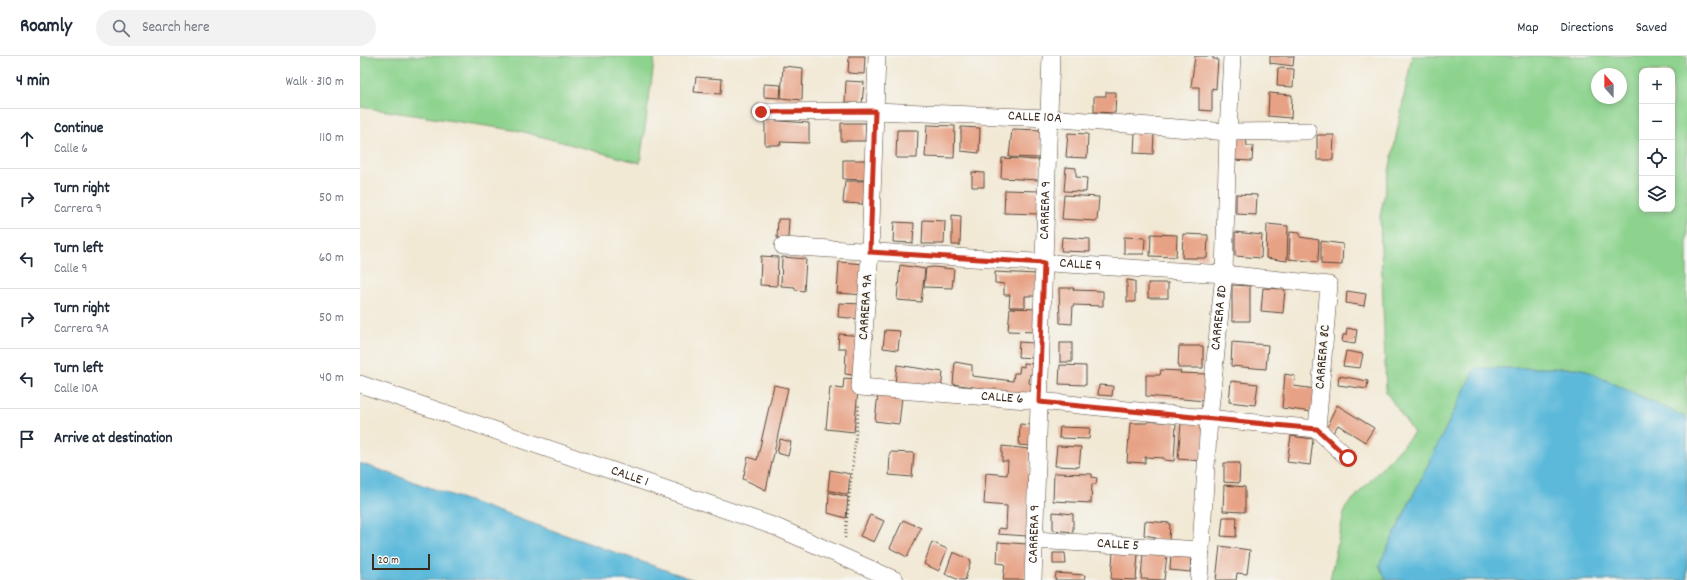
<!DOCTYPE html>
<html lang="en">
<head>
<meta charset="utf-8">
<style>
	:root { --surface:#fff; --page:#f2f2f3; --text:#1f2937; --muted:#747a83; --line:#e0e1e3 }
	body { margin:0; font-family:Dekko,sans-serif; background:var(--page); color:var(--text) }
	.controls { position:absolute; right:12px; top:12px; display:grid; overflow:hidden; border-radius:8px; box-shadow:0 2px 6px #0003 }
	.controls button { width:36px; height:36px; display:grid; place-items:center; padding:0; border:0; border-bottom:1px solid var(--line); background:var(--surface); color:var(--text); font:20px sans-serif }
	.compass { position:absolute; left:1231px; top:12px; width:36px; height:36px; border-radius:50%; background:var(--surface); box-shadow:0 2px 6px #0003; rotate:339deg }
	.scale { position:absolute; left:12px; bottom:10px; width:58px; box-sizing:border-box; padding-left:4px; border:2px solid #3b2a1e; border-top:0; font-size:11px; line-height:14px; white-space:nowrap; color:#3b2a1e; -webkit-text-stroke:3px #f6f6f2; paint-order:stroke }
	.stop { position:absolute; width:12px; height:12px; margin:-9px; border:3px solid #c8321e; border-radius:50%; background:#fff }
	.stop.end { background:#c8321e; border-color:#fff; box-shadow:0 1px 4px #0008 }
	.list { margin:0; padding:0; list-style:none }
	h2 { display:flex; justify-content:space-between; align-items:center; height:52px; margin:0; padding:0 16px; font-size:17px }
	h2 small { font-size:13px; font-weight:400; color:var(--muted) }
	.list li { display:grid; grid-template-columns:26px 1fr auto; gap:12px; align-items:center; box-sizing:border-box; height:60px; padding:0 16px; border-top:1px solid var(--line) }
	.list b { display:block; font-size:15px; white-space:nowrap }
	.list p { margin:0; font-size:13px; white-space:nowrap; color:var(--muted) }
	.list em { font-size:13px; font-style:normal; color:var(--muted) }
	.icon { flex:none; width:22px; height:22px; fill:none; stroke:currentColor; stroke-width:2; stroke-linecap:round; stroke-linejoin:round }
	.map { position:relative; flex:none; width:1327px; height:524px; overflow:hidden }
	header { display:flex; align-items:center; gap:24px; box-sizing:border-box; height:56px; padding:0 20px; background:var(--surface); border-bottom:1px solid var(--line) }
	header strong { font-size:19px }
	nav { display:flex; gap:22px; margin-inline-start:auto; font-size:14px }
	.search { width:280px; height:36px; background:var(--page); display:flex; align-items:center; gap:10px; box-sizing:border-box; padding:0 14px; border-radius:22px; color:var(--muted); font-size:15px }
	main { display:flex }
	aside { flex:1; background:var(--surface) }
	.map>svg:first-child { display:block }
	.green { fill:#8dd38e; stroke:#647e56; fill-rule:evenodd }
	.water { fill:#5cb9da; stroke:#4c727c }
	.building { fill:#e7a285 }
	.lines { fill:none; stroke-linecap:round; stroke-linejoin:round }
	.street-casing { stroke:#564739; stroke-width:18 }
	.path { stroke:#564739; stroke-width:2.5; stroke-dasharray:1 3; stroke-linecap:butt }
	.street { stroke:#fff; stroke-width:17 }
	.route { stroke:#c8321e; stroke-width:5 }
	.labels { text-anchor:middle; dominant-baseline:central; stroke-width:3; stroke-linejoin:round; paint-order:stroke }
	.street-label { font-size:14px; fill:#3b2a1e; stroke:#f6f6f2 }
</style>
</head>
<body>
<header>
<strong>Roamly</strong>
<div class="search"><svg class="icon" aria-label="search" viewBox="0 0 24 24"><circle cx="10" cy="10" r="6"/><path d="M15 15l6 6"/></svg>Search here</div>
<nav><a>Map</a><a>Directions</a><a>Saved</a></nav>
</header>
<main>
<aside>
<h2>4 min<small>Walk · 310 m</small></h2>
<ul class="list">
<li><svg class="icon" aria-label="ahead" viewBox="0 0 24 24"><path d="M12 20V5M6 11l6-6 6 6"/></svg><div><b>Continue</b><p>Calle 6</p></div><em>110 m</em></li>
<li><svg class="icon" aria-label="right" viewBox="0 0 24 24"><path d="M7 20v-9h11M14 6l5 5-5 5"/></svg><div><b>Turn right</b><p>Carrera 9</p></div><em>50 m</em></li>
<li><svg class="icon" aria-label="left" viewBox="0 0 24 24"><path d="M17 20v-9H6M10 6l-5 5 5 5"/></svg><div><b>Turn left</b><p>Calle 9</p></div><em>60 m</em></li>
<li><svg class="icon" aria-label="right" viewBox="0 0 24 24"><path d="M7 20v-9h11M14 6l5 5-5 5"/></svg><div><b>Turn right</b><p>Carrera 9A</p></div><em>50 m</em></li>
<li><svg class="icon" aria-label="left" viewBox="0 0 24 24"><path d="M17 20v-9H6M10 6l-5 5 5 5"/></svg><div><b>Turn left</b><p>Calle 10A</p></div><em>40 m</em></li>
<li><svg class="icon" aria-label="arrive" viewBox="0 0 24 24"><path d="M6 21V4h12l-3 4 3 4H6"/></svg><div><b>Arrive at destination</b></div></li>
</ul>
</aside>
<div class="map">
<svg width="1327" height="524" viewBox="0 0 1327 524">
	<rect width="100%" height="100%" fill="#f6f6f2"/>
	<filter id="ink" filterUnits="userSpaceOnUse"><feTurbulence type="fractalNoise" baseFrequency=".025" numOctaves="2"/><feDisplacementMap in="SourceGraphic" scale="8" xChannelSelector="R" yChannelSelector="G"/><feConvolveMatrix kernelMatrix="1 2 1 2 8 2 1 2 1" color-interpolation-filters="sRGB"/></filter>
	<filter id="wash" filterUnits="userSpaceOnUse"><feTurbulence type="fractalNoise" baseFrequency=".012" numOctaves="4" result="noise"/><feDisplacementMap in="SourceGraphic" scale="16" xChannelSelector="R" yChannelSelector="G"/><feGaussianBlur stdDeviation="0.9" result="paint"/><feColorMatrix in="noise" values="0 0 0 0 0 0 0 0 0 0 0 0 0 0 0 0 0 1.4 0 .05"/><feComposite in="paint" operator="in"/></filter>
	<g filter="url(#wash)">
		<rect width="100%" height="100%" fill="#f2e9d5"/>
		<g class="green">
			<path d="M 0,0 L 295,0 L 280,107 L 160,75 L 0,51 Z"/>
			<path d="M 1052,0 L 1327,0 L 1327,524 L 970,524 L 985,452 L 1054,377 L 1026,336 L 1020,161 ZM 1282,15 L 1312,15 L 1312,153 L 1282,153 ZM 1237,18 L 1261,18 L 1261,42 L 1237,42 Z"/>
		</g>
		<g class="water">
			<path d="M 1115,312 L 1220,312 L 1327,362 L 1327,524 L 1026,524 L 1019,509 Z"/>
			<path d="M 0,407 L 334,524 L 0,524 Z"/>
		</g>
		<g id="blocks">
			<g class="building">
				<path d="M 489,0 L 505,0 L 504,18 L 488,17 Z"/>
				<path d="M 835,0 L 853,0 L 853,3 L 858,3 L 856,33 L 852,32 L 852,55 L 839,54 L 839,31 L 831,31 Z"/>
				<path d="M 910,0 L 934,0 L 933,10 L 910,7 Z"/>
				<path d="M 423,10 L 443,12 L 442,44 L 421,42 Z"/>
				<path d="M 918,12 L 934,13 L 933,31 L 917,30 Z"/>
				<path d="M 336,21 L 362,23 L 361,38 L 334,36 Z"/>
				<path d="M 486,25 L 504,26 L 502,48 L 485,46 Z"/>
				<path d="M 404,28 L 421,29 L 420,42 L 404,41 Z"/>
				<path d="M 746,36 L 756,36 L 755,57 L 734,56 L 734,40 L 746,40 Z"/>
				<path d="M 909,37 L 932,39 L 931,62 L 908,60 Z"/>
				<path d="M 405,64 L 449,67 L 449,87 L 420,86 L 421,89 L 405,89 Z"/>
				<path d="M 481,67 L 506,67 L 505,85 L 481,85 Z"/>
				<path d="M 567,69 L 595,70 L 594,102 L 565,101 Z"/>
				<path d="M 601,71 L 620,72 L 619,97 L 601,95 Z"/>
				<path d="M 652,73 L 682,74 L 680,102 L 649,101 Z"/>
				<path d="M 537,74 L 558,74 L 557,102 L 536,102 Z"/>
				<path d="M 708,77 L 728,78 L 727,102 L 706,101 Z"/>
				<path d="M 775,77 L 794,78 L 793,98 L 774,97 Z"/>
				<path d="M 874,79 L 886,79 L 887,90 L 893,90 L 892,105 L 873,104 Z"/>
				<path d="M 957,79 L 974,79 L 973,104 L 957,104 Z"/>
				<path d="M 642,102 L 680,104 L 679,124 L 641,122 Z"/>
				<path d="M 483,104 L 505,104 L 505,124 L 483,123 Z"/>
				<path d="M 706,111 L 716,112 L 716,121 L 727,122 L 726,136 L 704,135 Z"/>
				<path d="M 612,116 L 624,117 L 624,131 L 612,131 Z"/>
				<path d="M 485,125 L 505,125 L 503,148 L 483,147 Z"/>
				<path d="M 645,134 L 679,135 L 678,158 L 644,157 Z"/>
				<path d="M 876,138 L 897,139 L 896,159 L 876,158 Z"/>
				<path d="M 704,139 L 739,141 L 737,165 L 702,163 Z"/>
				<path d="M 592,159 L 601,160 L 600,189 L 592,189 Z"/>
				<path d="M 418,163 L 429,163 L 428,182 L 417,182 Z"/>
				<path d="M 563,164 L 585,165 L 584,188 L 562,188 Z"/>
				<path d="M 534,166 L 554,167 L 553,187 L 533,186 Z"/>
				<path d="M 907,168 L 928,170 L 927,205 L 906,202 Z"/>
				<path d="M 875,176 L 902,179 L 901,202 L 875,200 Z"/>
				<path d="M 930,176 L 940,177 L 940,181 L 959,184 L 958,206 L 929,203 Z"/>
				<path d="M 791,178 L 817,179 L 816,201 L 790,200 Z"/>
				<path d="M 823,178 L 848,179 L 847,202 L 822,202 Z"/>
				<path d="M 702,181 L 730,183 L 730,196 L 701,195 Z"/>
				<path d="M 764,181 L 785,182 L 784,198 L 764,198 Z"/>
				<path d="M 961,185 L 983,188 L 982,209 L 961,208 Z"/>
				<path d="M 401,200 L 418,201 L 417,230 L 400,229 Z"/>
				<path d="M 422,201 L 446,203 L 444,235 L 435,234 L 435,231 L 421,230 Z"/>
				<path d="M 479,206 L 505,208 L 505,239 L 477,237 Z"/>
				<path d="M 540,209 L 565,213 L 561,246 L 537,244 Z"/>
				<path d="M 573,211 L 594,213 L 592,232 L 564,231 L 566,212 Z"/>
				<path d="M 635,216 L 677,218 L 676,240 L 665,240 L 665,251 L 649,251 L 650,239 L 644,239 L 644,228 L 635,227 Z"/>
				<path d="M 767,224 L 775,225 L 775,246 L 767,246 Z"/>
				<rect x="788" y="227" width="20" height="15"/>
				<path d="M 872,229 L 890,230 L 890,265 L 872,265 Z"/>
				<path d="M 699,232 L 714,232 L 713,234 L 743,235 L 743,250 L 713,249 L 712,268 L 700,267 Z"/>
				<path d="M 903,232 L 925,233 L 923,257 L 901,255 Z"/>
				<path d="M 987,235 L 1006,238 L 1004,250 L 986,247 Z"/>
				<path d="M 479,247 L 502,248 L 501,263 L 478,261 Z"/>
				<path d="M 650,252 L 677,253 L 676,276 L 648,275 Z"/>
				<path d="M 987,272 L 997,274 L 995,288 L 982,286 L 983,279 L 986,279 Z"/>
				<path d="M 525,274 L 540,275 L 538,294 L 523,292 Z"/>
				<path d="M 479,278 L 502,280 L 499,320 L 485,318 L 486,292 L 478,292 Z"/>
				<path d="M 659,286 L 675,287 L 674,302 L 658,301 Z"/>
				<path d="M 872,286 L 908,289 L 906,313 L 871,310 Z"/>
				<rect x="700" y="287" width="12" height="19"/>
				<path d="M 819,290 L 843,290 L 843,312 L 818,312 Z"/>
				<path d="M 986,295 L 1003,298 L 1000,312 L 983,310 Z"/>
				<path d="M 595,306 L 612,309 L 612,320 L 653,325 L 654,317 L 659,317 L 660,310 L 664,311 L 664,307 L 674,308 L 673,318 L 670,318 L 669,327 L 672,328 L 673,340 L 593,328 Z"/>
				<path d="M 537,309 L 583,316 L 581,335 L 535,328 Z"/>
				<path d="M 700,309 L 726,310 L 726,329 L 699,328 Z"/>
				<path d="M 801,314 L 821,315 L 820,317 L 846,318 L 846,345 L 786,340 L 786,319 L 800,319 Z"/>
				<path d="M 925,318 L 935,320 L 934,330 L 955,333 L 952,356 L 922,352 Z"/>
				<path d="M 979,320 L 1008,325 L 1007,333 L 978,329 Z"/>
				<path d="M 484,322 L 496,323 L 498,334 L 494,376 L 466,373 L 470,331 L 483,333 Z"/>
				<path d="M 871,325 L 898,328 L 895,349 L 869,346 Z"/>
				<path d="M 414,329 L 428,332 L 406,434 L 383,423 L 388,401 L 397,404 Z"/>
				<path d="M 739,329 L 753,330 L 752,340 L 738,339 Z"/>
				<path d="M 518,337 L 542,341 L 539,368 L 515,365 Z"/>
				<path d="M 977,349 L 1014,372 L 1005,386 L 978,369 L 973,377 L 965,373 L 971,366 L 969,365 Z"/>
				<path d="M 788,365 L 816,367 L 814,405 L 804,404 L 804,402 L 785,401 L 785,407 L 767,406 L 770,367 L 788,367 Z"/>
				<path d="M 821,367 L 845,368 L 842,405 L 818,403 Z"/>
				<path d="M 660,368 L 672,369 L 671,390 L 659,389 Z"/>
				<path d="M 700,371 L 730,372 L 729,383 L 699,382 Z"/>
				<path d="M 931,380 L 953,383 L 950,409 L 927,406 Z"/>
				<path d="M 420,383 L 431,386 L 428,400 L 417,397 Z"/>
				<path d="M 642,390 L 669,393 L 667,480 L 638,478 L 639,472 L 646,473 L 647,450 L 624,448 L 626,417 L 647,419 L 648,405 L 642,405 Z"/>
				<path d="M 697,390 L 721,391 L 719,411 L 695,410 Z"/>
				<path d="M 530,396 L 554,397 L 552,421 L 529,419 Z"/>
				<path d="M 864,407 L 880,407 L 879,427 L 864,426 Z"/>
				<path d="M 470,414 L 490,418 L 488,439 L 468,434 Z"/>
				<path d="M 694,417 L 732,418 L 732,421 L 737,422 L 736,428 L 732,428 L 731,447 L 693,445 Z"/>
				<path d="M 864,429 L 885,431 L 885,456 L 863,455 Z"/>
				<path d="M 469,436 L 488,441 L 486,462 L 468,457 Z"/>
				<path d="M 693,456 L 713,458 L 713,476 L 693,474 Z"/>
				<path d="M 510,459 L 524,465 L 514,486 L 500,480 Z"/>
				<path d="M 863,461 L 877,461 L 876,481 L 861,480 Z"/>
				<path d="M 543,464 L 561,472 L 547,501 L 530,492 Z"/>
				<path d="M 785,465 L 810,467 L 809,485 L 795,483 L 795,481 L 784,479 Z"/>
				<path d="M 572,486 L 587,493 L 579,515 L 564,508 Z"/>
				<path d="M 638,486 L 667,488 L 665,524 L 643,524 L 645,508 L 637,507 Z"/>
				<path d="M 860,490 L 890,494 L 887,518 L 877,517 L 876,524 L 856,524 Z"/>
				<path d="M 593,496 L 611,504 L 605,524 L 599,524 L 585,518 Z"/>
				<path d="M 753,496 L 778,498 L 776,524 L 751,523 Z"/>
				<path d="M 693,497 L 705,497 L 706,508 L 693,508 Z"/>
				<path d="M 783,497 L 807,499 L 804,524 L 781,523 Z"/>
				<path d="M 811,497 L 831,498 L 830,516 L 810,514 Z"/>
				<path d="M 696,517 L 725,519 L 724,524 L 695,524 Z"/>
			</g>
		</g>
	</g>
	<g filter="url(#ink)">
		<use href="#blocks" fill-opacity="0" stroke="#564739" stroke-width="1"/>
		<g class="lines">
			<g class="street-casing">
				<g id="street">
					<path id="s1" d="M 517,0 L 510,196 L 500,331 L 679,345 L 957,373 L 988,402"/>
					<path id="s2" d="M 401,56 L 515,55 L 688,62 L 868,76 L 948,75"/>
					<path id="s3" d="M 423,190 L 864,218 L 969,229 L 957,373"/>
					<path id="s4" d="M 0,328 L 416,471 L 535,524"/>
					<path id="s5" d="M 674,484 L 841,494"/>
					<path id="s6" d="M 673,524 L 691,0"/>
					<path id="s7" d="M 839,524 L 849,363 L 864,218 L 868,76 L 872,0"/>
				</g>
			</g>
			<path class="path" d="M 485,482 L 499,348"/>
			<use href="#street" class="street"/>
		</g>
	</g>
	<g class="lines" filter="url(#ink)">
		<path class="route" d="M 401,56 L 515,55 L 510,196 L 684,207 L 679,346 L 957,373 L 988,402"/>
	</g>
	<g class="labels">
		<g class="street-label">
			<text stroke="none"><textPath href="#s2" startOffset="274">CALLE 10A</textPath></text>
			<text stroke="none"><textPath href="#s6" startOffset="370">CARRERA 9</textPath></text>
			<text stroke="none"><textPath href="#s3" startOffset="298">CALLE 9</textPath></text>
			<text transform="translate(506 251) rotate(-86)">CARRERA 9A</text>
			<text stroke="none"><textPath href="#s7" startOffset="263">CARRERA 8D</textPath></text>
			<text transform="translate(963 301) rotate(-85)">CARRERA 8C</text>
			<text stroke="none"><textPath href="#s1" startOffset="474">CALLE 6</textPath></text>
			<text stroke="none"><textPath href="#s4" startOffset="285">CALLE 1</textPath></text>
			<text stroke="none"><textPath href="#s6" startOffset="46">CARRERA 9</textPath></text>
			<text stroke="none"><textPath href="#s5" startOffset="84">CALLE 5</textPath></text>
		</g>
	</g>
</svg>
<div class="controls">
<button>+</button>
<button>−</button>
<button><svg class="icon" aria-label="locate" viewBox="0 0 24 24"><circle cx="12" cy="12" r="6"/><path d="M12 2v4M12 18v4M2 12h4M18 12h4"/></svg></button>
<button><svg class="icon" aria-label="layers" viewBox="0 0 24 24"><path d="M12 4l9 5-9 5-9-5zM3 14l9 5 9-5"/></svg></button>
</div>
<svg class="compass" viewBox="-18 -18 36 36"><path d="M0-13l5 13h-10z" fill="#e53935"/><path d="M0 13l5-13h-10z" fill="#747a83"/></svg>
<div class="scale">20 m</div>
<div class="stop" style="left:988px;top:402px"></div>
<div class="stop end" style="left:401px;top:56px"></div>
</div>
</main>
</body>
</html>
